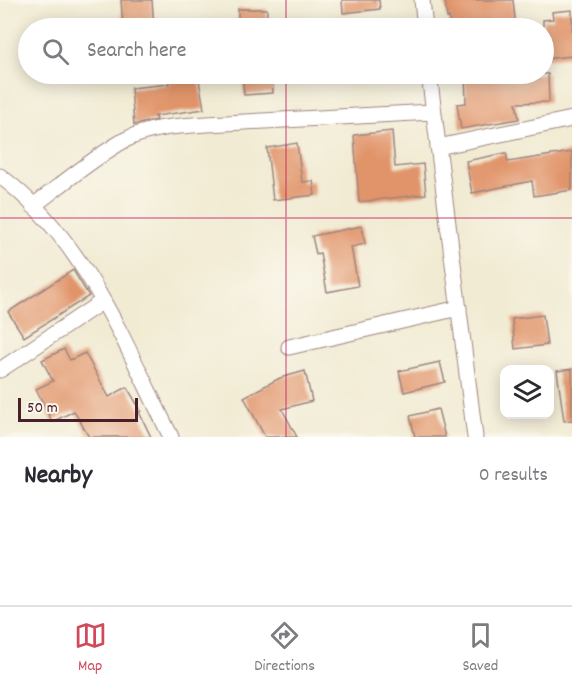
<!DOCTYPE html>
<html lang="en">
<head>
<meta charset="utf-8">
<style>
	:root { --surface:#fff; --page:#f2f2f3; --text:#2b2b33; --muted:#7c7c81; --line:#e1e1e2; --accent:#d1495b }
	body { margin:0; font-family:Dekko,sans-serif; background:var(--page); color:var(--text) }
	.controls { position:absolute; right:18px; bottom:18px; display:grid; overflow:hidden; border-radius:12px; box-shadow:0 3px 15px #0003 }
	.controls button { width:54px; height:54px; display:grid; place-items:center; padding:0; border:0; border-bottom:2px solid var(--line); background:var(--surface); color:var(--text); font:30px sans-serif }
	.scale { position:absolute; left:18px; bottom:15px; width:120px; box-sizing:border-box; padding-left:6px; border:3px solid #4a1f2b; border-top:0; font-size:16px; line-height:21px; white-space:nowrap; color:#4a1f2b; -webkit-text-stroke:4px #fbf7ec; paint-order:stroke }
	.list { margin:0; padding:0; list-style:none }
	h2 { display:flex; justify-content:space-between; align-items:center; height:78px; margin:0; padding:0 24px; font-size:26px }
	h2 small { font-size:20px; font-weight:400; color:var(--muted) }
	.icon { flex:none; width:33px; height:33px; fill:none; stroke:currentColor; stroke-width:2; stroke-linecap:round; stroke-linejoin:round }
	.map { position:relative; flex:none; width:572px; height:437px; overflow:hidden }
	.search { position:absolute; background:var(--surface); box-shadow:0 3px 15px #0003; left:18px; right:18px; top:18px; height:66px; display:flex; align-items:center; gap:15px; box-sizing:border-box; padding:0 21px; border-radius:33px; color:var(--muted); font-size:22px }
	.sheet { height:168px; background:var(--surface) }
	nav { display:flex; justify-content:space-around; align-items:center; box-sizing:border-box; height:84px; border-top:2px solid var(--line); background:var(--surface); font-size:16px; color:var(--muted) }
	nav a { display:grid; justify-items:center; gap:3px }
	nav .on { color:var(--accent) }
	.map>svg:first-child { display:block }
	.building { fill:#e1946b }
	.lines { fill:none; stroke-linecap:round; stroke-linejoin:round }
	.minor-casing { stroke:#9e857f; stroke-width:17 }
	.minor { stroke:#fff; stroke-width:15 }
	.grid { fill:none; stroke:#c2185b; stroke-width:1.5; stroke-opacity:0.55 }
</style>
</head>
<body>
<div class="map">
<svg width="572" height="437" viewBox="0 0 572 437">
	<rect width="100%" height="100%" fill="#fbf7ec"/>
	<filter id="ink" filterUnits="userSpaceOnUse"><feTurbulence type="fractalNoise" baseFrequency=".0167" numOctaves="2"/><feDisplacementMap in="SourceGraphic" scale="12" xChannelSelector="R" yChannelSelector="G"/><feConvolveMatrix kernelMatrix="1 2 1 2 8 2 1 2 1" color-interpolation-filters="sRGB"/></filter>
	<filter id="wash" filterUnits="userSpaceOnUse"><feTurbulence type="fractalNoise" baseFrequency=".008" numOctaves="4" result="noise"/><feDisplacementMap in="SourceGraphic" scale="24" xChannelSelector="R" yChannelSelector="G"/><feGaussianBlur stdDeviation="1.35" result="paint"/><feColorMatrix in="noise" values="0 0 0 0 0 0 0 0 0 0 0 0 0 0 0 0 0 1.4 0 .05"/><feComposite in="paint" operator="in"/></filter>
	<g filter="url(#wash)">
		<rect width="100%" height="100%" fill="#f1ebd3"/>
		<g id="blocks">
			<g class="building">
				<path d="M 121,0 L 152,0 L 154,28 L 123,28 Z"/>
				<path d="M 342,0 L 379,0 L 380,9 L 343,13 Z"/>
				<path d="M 445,0 L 513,0 L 516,28 L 450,28 L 449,17 L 447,18 Z"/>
				<rect x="238" y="9" width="29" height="19"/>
				<path d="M 572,10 L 572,56 L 543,59 L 543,20 L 553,19 L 552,12 Z"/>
				<path d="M 167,74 L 198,74 L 204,109 L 155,116 L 156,120 L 134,125 L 131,88 L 169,84 Z"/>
				<path d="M 242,74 L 272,74 L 273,93 L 244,95 Z"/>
				<path d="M 465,74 L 548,74 L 549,102 L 516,103 L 519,119 L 461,129 L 457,104 L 466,103 Z"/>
				<path d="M 392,131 L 395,167 L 423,164 L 426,194 L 359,202 L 354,135 Z"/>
				<path d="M 297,143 L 302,182 L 313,181 L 315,195 L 273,200 L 267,148 Z"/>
				<path d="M 572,152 L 572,190 L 534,196 L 532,181 L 472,193 L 466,161 L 506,153 L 508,162 Z"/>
				<path d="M 362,226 L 365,244 L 351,247 L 358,286 L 327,292 L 320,253 L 316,254 L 312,236 Z"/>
				<path d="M 73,270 L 89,296 L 24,337 L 8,312 Z"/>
				<path d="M 543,315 L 547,345 L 515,349 L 512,319 Z"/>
				<path d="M 64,349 L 70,360 L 85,353 L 109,397 L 127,387 L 141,411 L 139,412 L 151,437 L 89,437 L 74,411 L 52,422 L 36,389 L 53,381 L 42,360 Z"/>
				<path d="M 440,362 L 445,382 L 404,392 L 399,371 Z"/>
				<path d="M 572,369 L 572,420 L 564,421 L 557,371 Z"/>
				<path d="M 305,371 L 312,401 L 282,409 L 297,437 L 265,437 L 244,397 L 280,378 Z"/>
				<path d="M 438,409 L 445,437 L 415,437 L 410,416 Z"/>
			</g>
		</g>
	</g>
	<g filter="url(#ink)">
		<use href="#blocks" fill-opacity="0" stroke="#9e857f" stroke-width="1.5"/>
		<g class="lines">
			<g class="minor-casing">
				<g id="minor">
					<path d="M 422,0 L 425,28"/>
					<path d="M 429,74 L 475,437"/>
					<path d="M 438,147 L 572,119"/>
					<path d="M 0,176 C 85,239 125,345 171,437"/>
					<path d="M 33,206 C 61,185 94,157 125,140 C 149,127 180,126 207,124 L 433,112"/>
					<path d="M 289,347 L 459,308"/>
					<path d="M 0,370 L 103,301"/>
				</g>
			</g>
			<use href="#minor" class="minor"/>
		</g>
	</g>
	<path class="grid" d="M 286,0 L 286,28M 286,74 L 286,437M 0,218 L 572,218"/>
</svg>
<div class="controls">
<button><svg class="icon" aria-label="layers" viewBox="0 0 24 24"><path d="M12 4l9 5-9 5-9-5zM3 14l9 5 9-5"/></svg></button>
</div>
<div class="scale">50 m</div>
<div class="search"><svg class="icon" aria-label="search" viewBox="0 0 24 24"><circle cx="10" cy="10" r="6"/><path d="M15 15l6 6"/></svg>Search here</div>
</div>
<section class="sheet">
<h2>Nearby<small>0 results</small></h2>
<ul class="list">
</ul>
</section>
<nav>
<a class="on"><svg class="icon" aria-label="map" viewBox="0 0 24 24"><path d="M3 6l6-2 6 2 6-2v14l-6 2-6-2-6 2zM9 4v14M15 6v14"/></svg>Map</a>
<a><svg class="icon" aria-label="directions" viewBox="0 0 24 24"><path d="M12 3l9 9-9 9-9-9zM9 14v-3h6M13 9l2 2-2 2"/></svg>Directions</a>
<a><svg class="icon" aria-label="saved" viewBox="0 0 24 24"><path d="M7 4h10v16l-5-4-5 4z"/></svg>Saved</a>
</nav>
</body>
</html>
